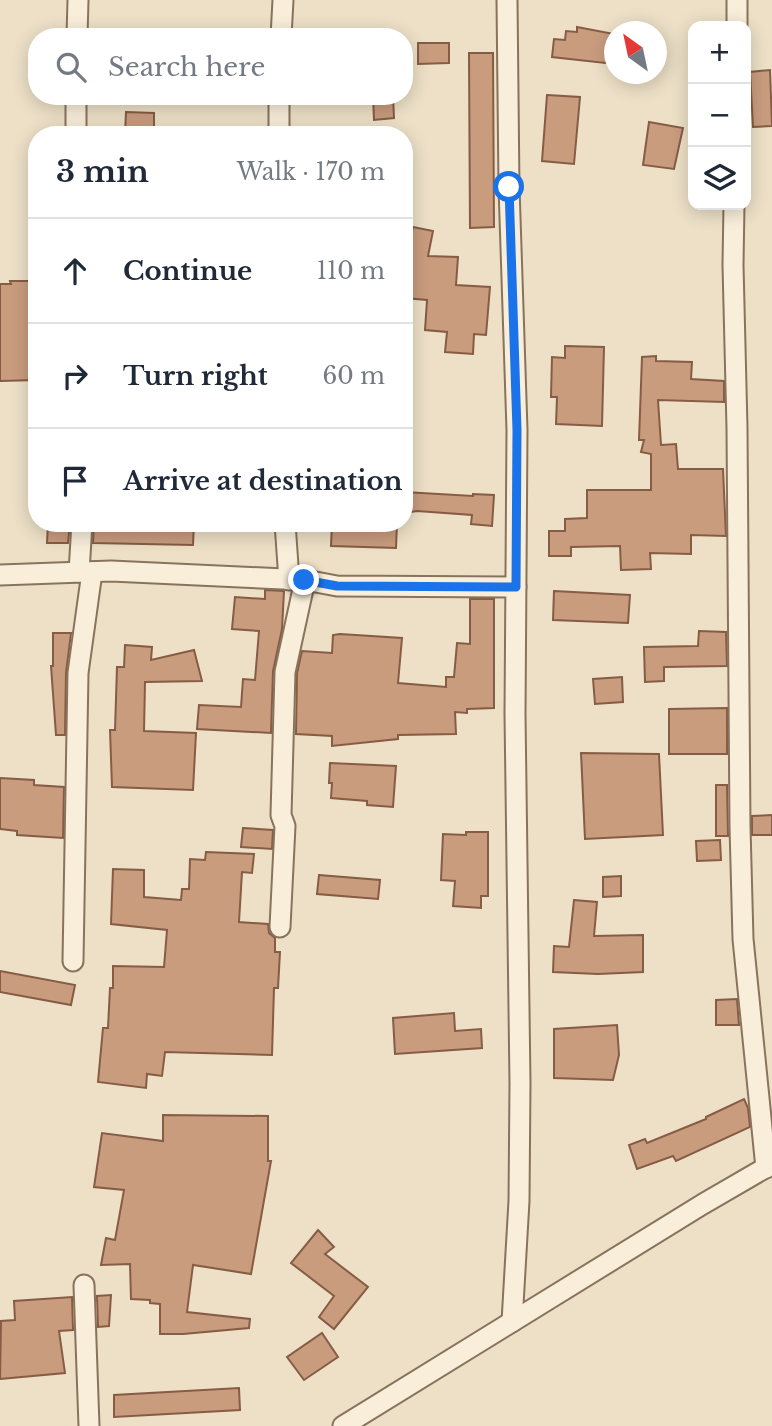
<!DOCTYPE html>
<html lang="en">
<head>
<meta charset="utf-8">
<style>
	:root { --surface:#fff; --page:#f6f6f7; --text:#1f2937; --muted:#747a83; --line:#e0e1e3 }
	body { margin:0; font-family:"Libre Baskerville",serif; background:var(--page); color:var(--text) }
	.controls { position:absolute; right:21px; top:21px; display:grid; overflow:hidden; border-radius:14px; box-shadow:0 4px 18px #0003 }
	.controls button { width:63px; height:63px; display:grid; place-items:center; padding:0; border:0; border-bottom:2px solid var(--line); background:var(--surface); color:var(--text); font:35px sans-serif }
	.compass { position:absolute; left:604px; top:21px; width:63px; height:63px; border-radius:50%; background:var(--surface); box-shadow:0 4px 18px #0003; rotate:327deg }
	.stop { position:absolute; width:21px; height:21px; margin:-16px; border:5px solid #1a73e8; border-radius:50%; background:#fff }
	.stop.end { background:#1a73e8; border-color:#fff; box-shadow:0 2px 7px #0008 }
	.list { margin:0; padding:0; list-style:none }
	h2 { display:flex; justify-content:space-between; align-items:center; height:91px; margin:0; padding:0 28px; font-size:30px }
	h2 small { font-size:23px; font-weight:400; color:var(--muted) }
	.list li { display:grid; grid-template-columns:46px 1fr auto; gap:21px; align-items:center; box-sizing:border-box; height:105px; padding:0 28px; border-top:2px solid var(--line) }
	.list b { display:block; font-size:26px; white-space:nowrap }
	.list em { font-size:23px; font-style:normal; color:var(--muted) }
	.icon { flex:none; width:38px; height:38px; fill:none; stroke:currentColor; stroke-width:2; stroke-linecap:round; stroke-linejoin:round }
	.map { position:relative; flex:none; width:772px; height:1426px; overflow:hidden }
	.search { position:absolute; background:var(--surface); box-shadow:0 4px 18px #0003; left:28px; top:28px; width:385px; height:77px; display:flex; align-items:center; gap:18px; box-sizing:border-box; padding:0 24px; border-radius:28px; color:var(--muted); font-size:26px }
	.panel { position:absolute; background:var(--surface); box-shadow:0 4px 18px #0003; left:28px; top:126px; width:385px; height:406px; border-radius:28px }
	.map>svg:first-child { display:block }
	.building { fill:#c99c7e; stroke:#865c44; stroke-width:2 }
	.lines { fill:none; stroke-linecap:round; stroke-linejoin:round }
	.street-casing { stroke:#88735d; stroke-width:23 }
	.street { stroke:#f8eeda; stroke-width:19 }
	.route { stroke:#1a73e8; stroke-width:9 }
</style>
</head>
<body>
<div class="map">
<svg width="772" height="1426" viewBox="0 0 772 1426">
	<rect width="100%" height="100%" fill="#ede0c7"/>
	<g class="building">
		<path d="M 577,27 L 614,34 L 614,64 L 552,57 L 554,39 L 565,40 L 566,31 L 577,32 Z"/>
		<path d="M 418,43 L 449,43 L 449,63 L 418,64 Z"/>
		<path d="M 469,53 L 493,53 L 494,227 L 470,228 Z"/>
		<path d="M 770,70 L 772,126 L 753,127 L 750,72 Z"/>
		<path d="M 547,95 L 580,97 L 574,164 L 542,161 Z"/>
		<path d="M 373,96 L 393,96 L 394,118 L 374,120 Z"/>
		<path d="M 126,112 L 154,113 L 154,135 L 125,134 Z"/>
		<path d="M 649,122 L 683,128 L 674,169 L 643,165 Z"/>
		<path d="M 413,227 L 433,231 L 428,256 L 458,257 L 456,285 L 490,287 L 486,335 L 474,334 L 473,354 L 445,352 L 447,332 L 425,330 L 427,300 L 404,298 L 404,267 Z"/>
		<path d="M 10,281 L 37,281 L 37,380 L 0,381 L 0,284 L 11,284 Z"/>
		<path d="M 565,346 L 604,347 L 602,426 L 556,424 L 557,397 L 551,397 L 552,357 L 565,358 Z"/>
		<path d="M 656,356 L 656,361 L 692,362 L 691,379 L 724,381 L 724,402 L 658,400 L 661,445 L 676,444 L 678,469 L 723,469 L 726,536 L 691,535 L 691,554 L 650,553 L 651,569 L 621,570 L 620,546 L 571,547 L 571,556 L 549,556 L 549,531 L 565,531 L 565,519 L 587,518 L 587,490 L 651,490 L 651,454 L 641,452 L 644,440 L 639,440 L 642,357 Z"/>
		<path d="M 404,492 L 473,496 L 473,494 L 494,495 L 492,526 L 471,524 L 472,515 L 417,511 L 404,513 Z"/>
		<path d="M 48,523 L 70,523 L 68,543 L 47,543 Z"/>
		<path d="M 94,523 L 194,523 L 193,545 L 93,543 Z"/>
		<path d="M 332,523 L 397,523 L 396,548 L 331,546 Z"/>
		<path d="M 265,590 L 284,591 L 282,629 L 273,671 L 271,733 L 197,729 L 199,705 L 241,707 L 243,679 L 255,680 L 259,631 L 232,629 L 235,597 L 265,599 Z"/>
		<path d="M 554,591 L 630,595 L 628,623 L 553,620 Z"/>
		<path d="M 470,599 L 494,599 L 494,708 L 467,709 L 467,713 L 455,712 L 456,734 L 398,735 L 398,739 L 332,746 L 332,736 L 296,734 L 297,673 L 302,651 L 332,653 L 333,635 L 340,634 L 402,638 L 398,683 L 446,687 L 446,677 L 454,677 L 457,643 L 470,644 Z"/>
		<path d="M 699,631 L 726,632 L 727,666 L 664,667 L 664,681 L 645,682 L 644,647 L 698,646 Z"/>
		<path d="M 53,633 L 71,633 L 66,673 L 65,735 L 56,735 L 51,666 L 53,666 Z"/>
		<path d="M 125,645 L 152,647 L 151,660 L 194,650 L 202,681 L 145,682 L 144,731 L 196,733 L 193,790 L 112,787 L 110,730 L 115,730 L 117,667 L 124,667 Z"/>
		<path d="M 622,677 L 623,702 L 595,704 L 593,679 Z"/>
		<path d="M 727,708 L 727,754 L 669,754 L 669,709 Z"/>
		<path d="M 581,753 L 659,754 L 663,835 L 585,839 Z"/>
		<path d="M 330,763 L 396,766 L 393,807 L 367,805 L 367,801 L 331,798 L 332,783 L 329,783 Z"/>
		<path d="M 0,778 L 34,780 L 34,785 L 64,787 L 63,838 L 17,835 L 17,831 L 0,829 Z"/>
		<path d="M 716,785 L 727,785 L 728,836 L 716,836 Z"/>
		<path d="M 772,815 L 772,835 L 752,835 L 752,816 Z"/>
		<path d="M 243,828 L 273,830 L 272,849 L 241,847 Z"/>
		<path d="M 466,832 L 488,832 L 488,896 L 481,896 L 481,908 L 453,906 L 455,881 L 441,880 L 443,834 L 466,835 Z"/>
		<path d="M 720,840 L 721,860 L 697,861 L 696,841 Z"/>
		<path d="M 206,852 L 254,854 L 252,873 L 242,872 L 239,922 L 268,924 L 269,933 L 275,938 L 275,952 L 280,952 L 278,988 L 274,988 L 272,1055 L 165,1052 L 162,1076 L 147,1074 L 146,1088 L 98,1082 L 103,1028 L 108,1028 L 110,988 L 113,988 L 113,966 L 164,967 L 167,930 L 111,924 L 113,869 L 144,870 L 144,897 L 181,900 L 182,889 L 189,889 L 190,859 L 205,860 Z"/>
		<path d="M 319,875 L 380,880 L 378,899 L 317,894 Z"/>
		<path d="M 621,876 L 621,896 L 603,897 L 603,877 Z"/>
		<path d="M 574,900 L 597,902 L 594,936 L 643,935 L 643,972 L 598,974 L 553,972 L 554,946 L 569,947 Z"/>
		<path d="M 0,971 L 75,985 L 71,1005 L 0,992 Z"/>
		<path d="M 737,999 L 739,1025 L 716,1025 L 716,1000 Z"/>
		<path d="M 454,1013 L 455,1031 L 481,1029 L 482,1048 L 395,1054 L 393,1018 Z"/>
		<path d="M 617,1025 L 619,1055 L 613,1080 L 554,1078 L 554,1029 Z"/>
		<path d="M 744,1099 L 748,1108 L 750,1127 L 676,1161 L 673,1156 L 637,1169 L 629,1145 L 645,1139 L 647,1143 L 706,1119 L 706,1117 Z"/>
		<path d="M 163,1115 L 268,1116 L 268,1161 L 271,1161 L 251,1274 L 193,1265 L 187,1312 L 250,1319 L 249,1328 L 183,1334 L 160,1334 L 160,1304 L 150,1303 L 150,1300 L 131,1299 L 130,1264 L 101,1265 L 106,1238 L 115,1240 L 124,1190 L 94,1187 L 102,1133 L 163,1141 Z"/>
		<path d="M 318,1230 L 334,1247 L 325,1254 L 368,1287 L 334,1329 L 319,1317 L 334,1296 L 291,1263 Z"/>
		<path d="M 111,1295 L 109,1326 L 98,1327 L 97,1296 Z"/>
		<path d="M 72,1297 L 73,1330 L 59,1331 L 65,1373 L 0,1379 L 1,1321 L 15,1320 L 14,1301 Z"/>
		<path d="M 322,1333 L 338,1357 L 304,1380 L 287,1357 Z"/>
		<path d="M 239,1388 L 240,1410 L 114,1417 L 114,1395 Z"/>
	</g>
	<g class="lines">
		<g class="street-casing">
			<g id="street">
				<path d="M 507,0 L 509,187 L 517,430 L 515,714 L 520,1083 L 519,1201 L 512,1322"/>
				<path d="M 737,26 L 737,0"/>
				<path d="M 77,37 L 78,0"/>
				<path d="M 281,37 L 283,0"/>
				<path d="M 76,135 L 76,96"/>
				<path d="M 279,135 L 279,96"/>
				<path d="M 734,205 L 733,265 L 737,428 L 740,827 L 743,939 L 766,1168"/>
				<path d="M 285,523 L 289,580"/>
				<path d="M 79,572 L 82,523"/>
				<path d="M 0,575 L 111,571 L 305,580 L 337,586 L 516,587"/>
				<path d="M 280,927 L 285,826 L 281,815 L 285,672 L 305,580"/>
				<path d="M 73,961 L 78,673 L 92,572"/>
				<path d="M 84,1285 L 89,1426"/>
				<path d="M 343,1426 L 703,1204 L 772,1164"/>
			</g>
		</g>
		<use href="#street" class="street"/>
	</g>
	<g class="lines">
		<path class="route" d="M 304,580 L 337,586 L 516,587 L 517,430 L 509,187"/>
	</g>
</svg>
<div class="controls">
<button>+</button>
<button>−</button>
<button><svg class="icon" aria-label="layers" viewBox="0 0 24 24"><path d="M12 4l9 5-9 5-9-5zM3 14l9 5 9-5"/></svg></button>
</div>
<svg class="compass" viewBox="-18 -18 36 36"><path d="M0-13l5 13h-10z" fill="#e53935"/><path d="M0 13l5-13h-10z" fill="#747a83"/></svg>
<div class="stop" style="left:509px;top:187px"></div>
<div class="stop end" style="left:304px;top:580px"></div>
<div class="search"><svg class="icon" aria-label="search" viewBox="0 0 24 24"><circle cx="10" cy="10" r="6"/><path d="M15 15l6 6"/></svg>Search here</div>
<section class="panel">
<h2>3 min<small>Walk · 170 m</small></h2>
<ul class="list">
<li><svg class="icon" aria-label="ahead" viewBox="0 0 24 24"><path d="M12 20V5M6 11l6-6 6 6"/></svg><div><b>Continue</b></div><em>110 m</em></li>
<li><svg class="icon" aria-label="right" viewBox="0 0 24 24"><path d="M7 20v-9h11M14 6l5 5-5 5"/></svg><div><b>Turn right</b></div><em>60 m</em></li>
<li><svg class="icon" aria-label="arrive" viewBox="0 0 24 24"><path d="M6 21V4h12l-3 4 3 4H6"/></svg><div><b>Arrive at destination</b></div></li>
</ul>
</section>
</div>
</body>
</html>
